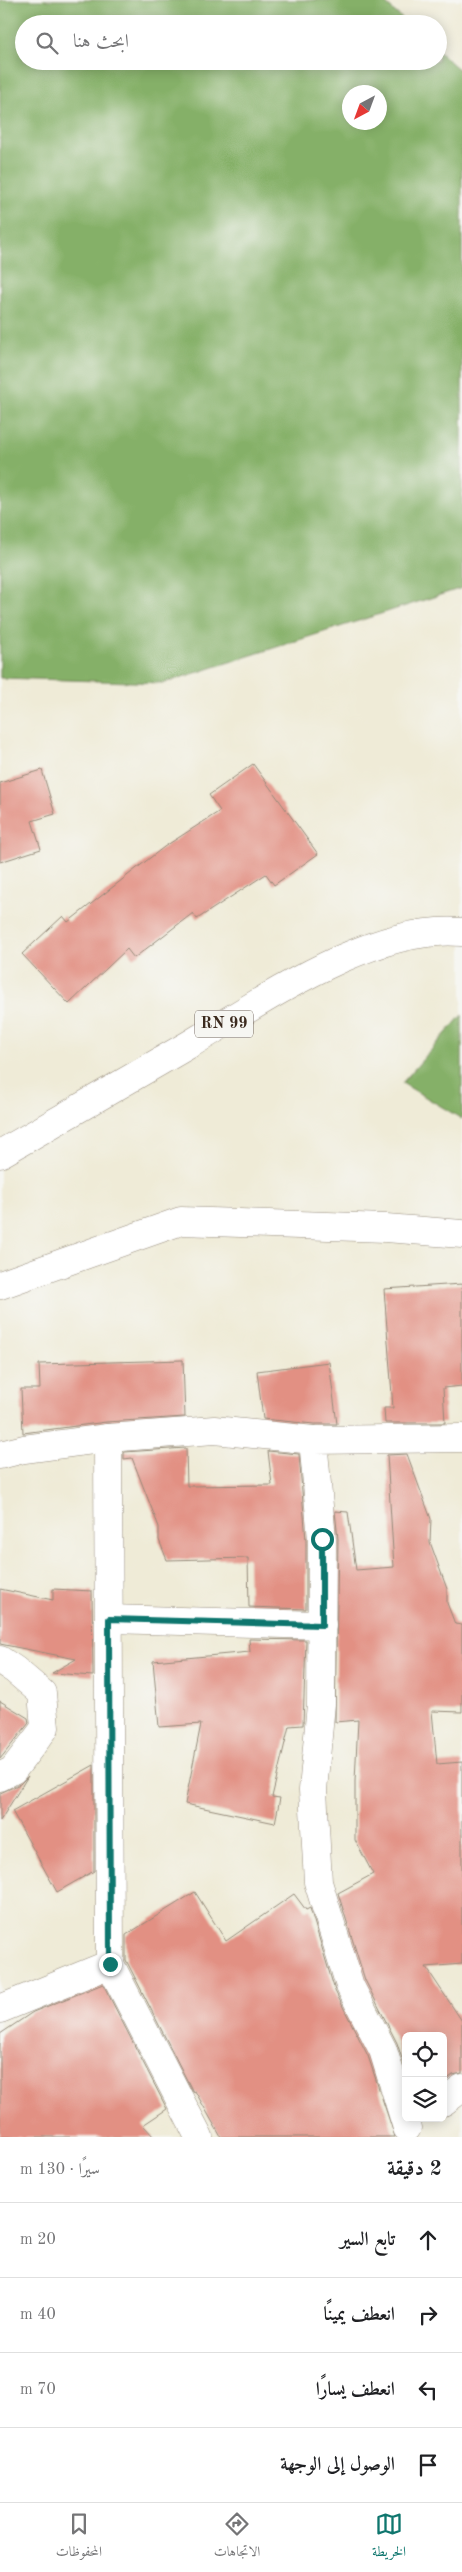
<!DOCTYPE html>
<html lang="ar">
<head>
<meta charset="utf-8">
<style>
	:root { --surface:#fff; --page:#f2f2f2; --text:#202124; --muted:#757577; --line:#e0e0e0; --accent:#0f766e }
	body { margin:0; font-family:"Old Standard TT",Amiri,serif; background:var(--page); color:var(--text); direction:rtl }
	.controls { position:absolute; right:15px; bottom:15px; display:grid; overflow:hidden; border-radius:8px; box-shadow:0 2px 12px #0003 }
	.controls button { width:45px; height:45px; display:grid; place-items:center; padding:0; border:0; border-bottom:1px solid var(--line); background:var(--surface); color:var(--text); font:25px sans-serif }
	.compass { position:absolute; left:342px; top:85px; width:45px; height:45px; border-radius:50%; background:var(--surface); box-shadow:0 2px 12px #0003; rotate:221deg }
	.stop { position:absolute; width:15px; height:15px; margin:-11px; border:4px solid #0f766e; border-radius:50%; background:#fff }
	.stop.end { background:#0f766e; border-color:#fff; box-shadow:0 1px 5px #0008 }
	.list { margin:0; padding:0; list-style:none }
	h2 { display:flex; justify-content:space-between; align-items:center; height:65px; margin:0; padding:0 20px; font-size:21px }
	h2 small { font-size:16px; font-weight:400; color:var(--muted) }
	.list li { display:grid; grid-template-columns:32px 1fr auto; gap:15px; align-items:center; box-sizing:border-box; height:75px; padding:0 20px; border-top:1px solid var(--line) }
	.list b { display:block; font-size:19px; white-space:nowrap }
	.list em { font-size:16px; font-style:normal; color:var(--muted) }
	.icon { flex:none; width:28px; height:28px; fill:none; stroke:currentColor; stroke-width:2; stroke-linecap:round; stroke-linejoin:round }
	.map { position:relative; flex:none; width:462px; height:2137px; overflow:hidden; direction:ltr }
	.search { position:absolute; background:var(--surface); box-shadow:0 2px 12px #0003; left:15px; right:15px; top:15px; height:55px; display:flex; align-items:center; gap:12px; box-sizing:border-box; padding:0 18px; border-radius:28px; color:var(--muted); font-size:19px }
	.sheet { height:365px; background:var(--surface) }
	nav { display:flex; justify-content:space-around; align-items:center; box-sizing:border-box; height:70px; border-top:1px solid var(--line); background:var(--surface); font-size:14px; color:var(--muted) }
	nav a { display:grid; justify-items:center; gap:2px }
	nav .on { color:var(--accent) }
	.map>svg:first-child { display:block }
	.forest { fill:#85b067; stroke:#606d42; fill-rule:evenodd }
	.building { fill:#e29083 }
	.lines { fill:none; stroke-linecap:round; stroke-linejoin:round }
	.minor-casing { stroke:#958a7a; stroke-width:29 }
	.major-casing { stroke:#958a7a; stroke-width:29 }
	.minor { stroke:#fff; stroke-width:28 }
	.major { stroke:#fff; stroke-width:28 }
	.route { stroke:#0f766e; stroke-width:6 }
	.labels { text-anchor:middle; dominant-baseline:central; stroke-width:5; stroke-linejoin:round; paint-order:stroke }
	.shield { fill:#f6f6f2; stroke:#73675e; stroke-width:1 }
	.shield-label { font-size:16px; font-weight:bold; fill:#3b2a1e }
</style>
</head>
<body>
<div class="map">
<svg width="462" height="2137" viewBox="0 0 462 2137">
	<rect width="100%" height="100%" fill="#f6f6f2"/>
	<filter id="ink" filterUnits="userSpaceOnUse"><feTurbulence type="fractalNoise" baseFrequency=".02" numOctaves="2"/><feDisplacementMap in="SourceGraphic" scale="10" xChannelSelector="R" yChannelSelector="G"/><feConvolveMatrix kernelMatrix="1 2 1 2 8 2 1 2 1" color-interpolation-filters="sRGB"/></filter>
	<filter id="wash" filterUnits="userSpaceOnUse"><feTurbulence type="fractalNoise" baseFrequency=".0096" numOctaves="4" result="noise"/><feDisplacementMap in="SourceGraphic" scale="20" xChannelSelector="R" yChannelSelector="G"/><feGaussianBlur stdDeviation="1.12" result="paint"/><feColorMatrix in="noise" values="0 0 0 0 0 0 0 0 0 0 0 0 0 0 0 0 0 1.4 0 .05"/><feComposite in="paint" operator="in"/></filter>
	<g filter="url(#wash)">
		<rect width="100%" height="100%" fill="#efebd7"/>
		<g class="forest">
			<path d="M 0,0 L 382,0 L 408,24 L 24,24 L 24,61 L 438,61 L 438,51 L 462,72 L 462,588 L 164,683 L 0,678 ZM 350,92 L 380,92 L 380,122 L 350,122 Z"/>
			<path d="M 462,1015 L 462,1119 L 402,1083 Z"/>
		</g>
		<g id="blocks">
			<g class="building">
				<path d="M 253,764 L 318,854 L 274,885 L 266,874 L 197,919 L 193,913 L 134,958 L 127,949 L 69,1004 L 22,954 L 63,916 L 68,922 L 164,847 L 220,811 L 209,795 Z"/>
				<path d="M 42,770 L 55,814 L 32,821 L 41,849 L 0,862 L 0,783 Z"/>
				<path d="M 462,1284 L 462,1386 L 443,1388 L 445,1423 L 385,1423 L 384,1408 L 393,1408 L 384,1289 Z"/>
				<path d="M 183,1360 L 185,1417 L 106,1422 L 23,1433 L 21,1389 L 40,1389 L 39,1364 Z"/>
				<path d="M 329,1362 L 337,1424 L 314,1424 L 263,1419 L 257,1371 Z"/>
				<path d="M 186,1448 L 187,1486 L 272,1485 L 268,1451 L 299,1454 L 306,1540 L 306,1609 L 249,1607 L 248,1558 L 167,1560 L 159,1540 L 159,1527 L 132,1458 L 124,1459 L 124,1452 Z"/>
				<path d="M 407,1454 L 431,1519 L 430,1542 L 447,1589 L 447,1603 L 455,1624 L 462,1625 L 462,1712 L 432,1711 L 437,1764 L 462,1762 L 462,1964 L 426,1967 L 462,2021 L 462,2073 L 453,2075 L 443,2082 L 443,2036 L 406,2036 L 406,2071 L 397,2043 L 365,1980 L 338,1893 L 373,1874 L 355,1840 L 355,1781 L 358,1720 L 335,1722 L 338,1539 L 335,1511 L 348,1512 L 356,1570 L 394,1567 L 387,1455 Z"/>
				<path d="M 0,1589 L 53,1600 L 53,1589 L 92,1591 L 93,1676 L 52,1673 L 76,1659 L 0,1644 Z"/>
				<path d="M 249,1639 L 306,1640 L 303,1725 L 289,1726 L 272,1797 L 280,1798 L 275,1823 L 185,1804 L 201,1724 L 159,1727 L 153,1661 L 250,1652 Z"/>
				<path d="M 0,1701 L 28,1718 L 29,1723 L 0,1759 Z"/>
				<path d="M 94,1765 L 94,1871 L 57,1892 L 12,1811 Z"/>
				<path d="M 28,1776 L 0,1821 L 0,1793 L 20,1784 Z"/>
				<path d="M 195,1892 L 226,1941 L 294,1894 L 306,1910 L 310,1908 L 335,1991 L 368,2056 L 395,2137 L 221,2137 L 195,2091 L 193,2092 L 126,1960 L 126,1935 Z"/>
				<path d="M 103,1984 L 167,2109 L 143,2125 L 154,2137 L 0,2137 L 0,2034 L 33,2012 Z"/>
			</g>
		</g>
	</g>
	<g filter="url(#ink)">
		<use href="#blocks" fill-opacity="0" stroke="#958a7a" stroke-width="1"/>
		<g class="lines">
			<g class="minor-casing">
				<g id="minor">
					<path d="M 0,1285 L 181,1221 L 386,1228 L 462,1234"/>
					<path d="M 108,1438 L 110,1964 L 199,2137"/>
					<path d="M 0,1455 L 24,1449 L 108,1438 L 214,1430 L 313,1440"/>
					<path d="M 109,1619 L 322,1625"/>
					<path d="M 0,1660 L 15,1670 L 42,1693 L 45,1728 L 13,1770 L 0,1777"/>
					<path d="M 0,2009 L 110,1964"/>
					<path d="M 443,2102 L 462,2088"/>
					<path d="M 407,2128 L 383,2050 L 350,1986 L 318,1882 L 313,1790 L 321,1704 L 322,1539 L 313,1440 L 462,1438"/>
				</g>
			</g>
			<g class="major-casing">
				<path id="major" d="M 0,1154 C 63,1117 127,1081 190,1044 C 265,1000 372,924 462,932"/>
			</g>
			<use href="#minor" class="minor"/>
			<use href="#major" class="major"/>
		</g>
	</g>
	<g class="lines" filter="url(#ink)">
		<path class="route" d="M 110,1964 L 109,1619 L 322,1625 L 322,1539"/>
	</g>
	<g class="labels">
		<rect class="shield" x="195" y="1010.5" width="58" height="27" rx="4"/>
		<g class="shield-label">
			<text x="224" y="1024">RN 99</text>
		</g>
	</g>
</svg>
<div class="controls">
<button><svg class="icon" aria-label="locate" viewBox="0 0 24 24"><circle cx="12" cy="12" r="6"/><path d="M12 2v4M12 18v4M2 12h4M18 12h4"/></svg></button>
<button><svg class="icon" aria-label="layers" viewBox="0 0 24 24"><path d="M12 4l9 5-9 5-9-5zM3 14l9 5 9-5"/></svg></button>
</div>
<svg class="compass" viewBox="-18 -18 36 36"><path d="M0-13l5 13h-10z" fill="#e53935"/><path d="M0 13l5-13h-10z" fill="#757577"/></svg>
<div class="stop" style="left:322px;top:1539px"></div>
<div class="stop end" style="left:110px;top:1964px"></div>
<div class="search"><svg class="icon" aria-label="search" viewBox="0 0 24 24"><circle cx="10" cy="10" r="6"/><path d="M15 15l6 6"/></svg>ابحث هنا</div>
</div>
<section class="sheet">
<h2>2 دقيقة<small>سيرًا · 130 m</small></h2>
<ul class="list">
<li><svg class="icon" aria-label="ahead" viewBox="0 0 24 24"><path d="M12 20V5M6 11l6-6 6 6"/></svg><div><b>تابع السير</b></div><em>20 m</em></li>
<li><svg class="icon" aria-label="right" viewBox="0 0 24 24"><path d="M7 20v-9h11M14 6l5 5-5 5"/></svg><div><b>انعطف يمينًا</b></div><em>40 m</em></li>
<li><svg class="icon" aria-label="left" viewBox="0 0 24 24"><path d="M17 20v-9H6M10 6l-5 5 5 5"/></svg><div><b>انعطف يسارًا</b></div><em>70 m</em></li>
<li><svg class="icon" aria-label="arrive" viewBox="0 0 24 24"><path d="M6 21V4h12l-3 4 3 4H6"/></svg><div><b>الوصول إلى الوجهة</b></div></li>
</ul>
</section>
<nav>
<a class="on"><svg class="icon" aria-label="map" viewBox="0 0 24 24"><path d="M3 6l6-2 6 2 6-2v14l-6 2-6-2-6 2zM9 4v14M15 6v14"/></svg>الخريطة</a>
<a><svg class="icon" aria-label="directions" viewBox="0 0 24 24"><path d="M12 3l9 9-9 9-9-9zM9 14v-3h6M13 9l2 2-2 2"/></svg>الاتجاهات</a>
<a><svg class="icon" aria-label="saved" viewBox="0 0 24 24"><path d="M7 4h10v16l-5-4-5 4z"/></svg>المحفوظات</a>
</nav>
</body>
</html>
